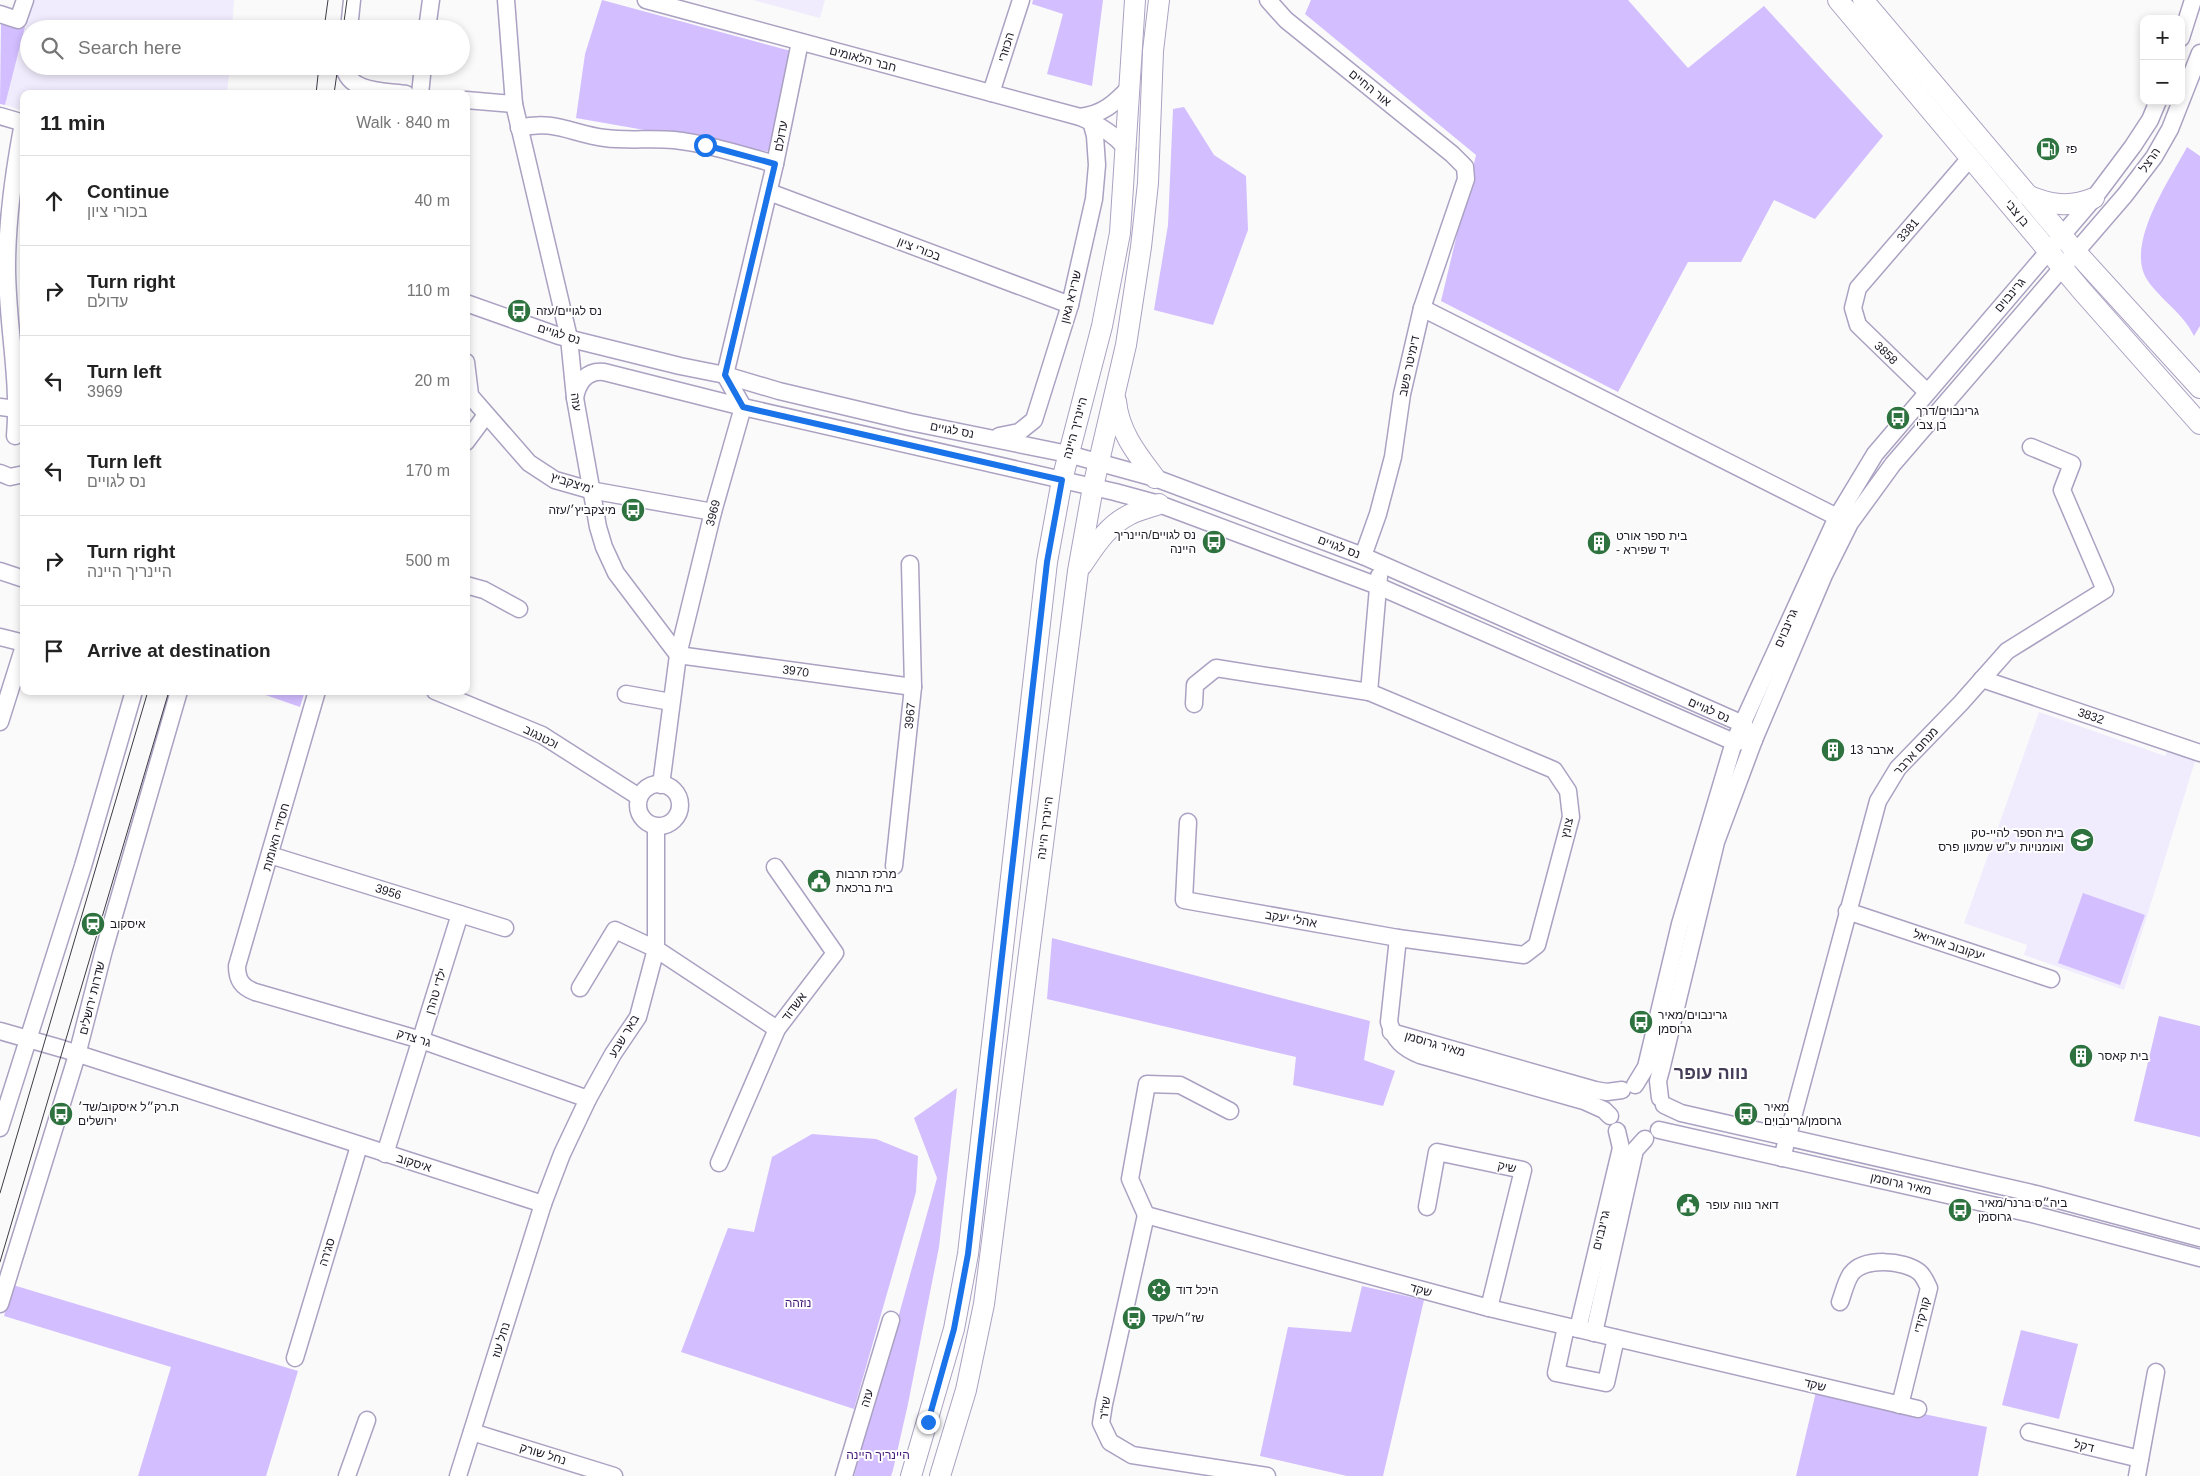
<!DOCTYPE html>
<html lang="en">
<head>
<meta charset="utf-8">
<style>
	:root { --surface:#fff; --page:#f6f6f6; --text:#222; --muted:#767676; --line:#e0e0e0 }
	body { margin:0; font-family:Arial,"Noto Sans Hebrew",sans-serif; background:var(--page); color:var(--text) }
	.controls { position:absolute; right:15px; top:15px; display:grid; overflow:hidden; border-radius:10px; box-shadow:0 2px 8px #0003 }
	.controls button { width:45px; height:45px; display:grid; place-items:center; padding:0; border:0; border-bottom:1px solid var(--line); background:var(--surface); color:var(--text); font:25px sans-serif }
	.stop { position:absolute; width:15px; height:15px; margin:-11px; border:4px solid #1a73e8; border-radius:50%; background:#fff }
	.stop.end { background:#1a73e8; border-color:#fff; box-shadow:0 1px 5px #0008 }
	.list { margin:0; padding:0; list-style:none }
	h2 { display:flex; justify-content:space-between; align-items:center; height:65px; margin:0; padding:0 20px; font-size:21px }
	h2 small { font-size:16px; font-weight:400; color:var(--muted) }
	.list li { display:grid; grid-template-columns:32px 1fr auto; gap:15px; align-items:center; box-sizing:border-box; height:90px; padding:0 20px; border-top:1px solid var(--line) }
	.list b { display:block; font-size:19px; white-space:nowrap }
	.list p { margin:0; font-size:16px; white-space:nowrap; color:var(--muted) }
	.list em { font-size:16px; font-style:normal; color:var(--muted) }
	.icon { flex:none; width:28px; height:28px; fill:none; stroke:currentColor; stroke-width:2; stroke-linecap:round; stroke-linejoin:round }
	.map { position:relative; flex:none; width:2200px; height:1476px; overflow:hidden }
	.search { position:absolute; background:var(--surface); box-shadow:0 2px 8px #0003; left:20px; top:20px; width:450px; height:55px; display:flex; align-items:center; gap:12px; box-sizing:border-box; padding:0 18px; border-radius:28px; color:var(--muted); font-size:19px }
	.panel { position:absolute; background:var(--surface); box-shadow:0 2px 8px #0003; left:20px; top:90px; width:450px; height:605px; border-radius:10px }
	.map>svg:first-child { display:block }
	.built { fill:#f1ecfd }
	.green { fill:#d3beff }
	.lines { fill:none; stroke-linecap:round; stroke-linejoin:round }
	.minor-casing { stroke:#aba1c2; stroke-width:19 }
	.major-casing { stroke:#aba1c2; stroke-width:22 }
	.minor { stroke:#fff; stroke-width:16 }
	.major { stroke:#fff; stroke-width:20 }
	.tram { stroke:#3f3b46; stroke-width:1 }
	.route { stroke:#1a73e8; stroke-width:6 }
	.labels { text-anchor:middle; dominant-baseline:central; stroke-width:4; stroke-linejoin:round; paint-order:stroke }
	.street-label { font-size:12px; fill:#1f1b27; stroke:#fff }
	.poi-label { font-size:12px; fill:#1f1b27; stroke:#fff; text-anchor:start }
	.park-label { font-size:12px; fill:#441777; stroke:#fff }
	.district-label { font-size:18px; font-weight:bold; fill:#463d59; stroke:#fff }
</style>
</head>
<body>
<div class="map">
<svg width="2200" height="1476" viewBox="0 0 2200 1476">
	<rect width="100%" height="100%" fill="#fafafa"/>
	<g class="built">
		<path d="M 33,0 L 234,0 L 232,29 L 29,29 L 29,66 L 230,66 L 227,94 L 24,94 L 24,111 L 5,105 Z"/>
		<path d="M 753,0 L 825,0 L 820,18 Z"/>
		<path d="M 2039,712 L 2165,756 L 2169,746 L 2197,755 L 2124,990 L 2024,955 L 2027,945 L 1964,923 Z"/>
	</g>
	<g class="green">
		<path d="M 602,0 L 791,51 L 770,152 L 576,118 L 585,54 Z"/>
		<path d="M 1033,0 L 1103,0 L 1092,86 L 1047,74 L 1063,14 L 1032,4 Z"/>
		<path d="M 1311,0 L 1628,0 L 1688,68 L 1764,6 L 1883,136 L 1815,219 L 1774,200 L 1741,262 L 1688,262 L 1618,392 L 1441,301 L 1476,155 L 1305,14 Z"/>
		<path d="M 1,19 L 25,27 L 5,105 L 0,104 Z"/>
		<path d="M 1184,107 L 1214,155 L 1246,176 L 1248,230 L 1213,325 L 1154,310 L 1168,225 L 1173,109 Z"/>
		<path d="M 2187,147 L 2200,156 L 2200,326 L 2194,336 C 2183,313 2162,301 2148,281 C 2123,246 2171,178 2187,147 Z"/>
		<path d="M 254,691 L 305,691 L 300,707 Z"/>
		<path d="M 2083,893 L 2145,915 L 2120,985 L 2058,963 Z"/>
		<path d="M 1052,938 L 1370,1021 L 1364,1060 L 1395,1071 L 1383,1106 L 1293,1085 L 1296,1057 L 1047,999 Z"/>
		<path d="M 2159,1016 L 2200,1026 L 2200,1137 L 2134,1121 Z"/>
		<path d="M 957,1088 L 939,1247 L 908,1404 L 893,1470 L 891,1476 L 854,1476 L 937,1178 L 914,1118 Z"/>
		<path d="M 812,1134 L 876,1139 L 918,1156 L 916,1192 L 854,1409 L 681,1352 L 728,1228 L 754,1232 L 772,1157 Z"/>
		<path d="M 13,1285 L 298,1371 L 266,1476 L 138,1476 L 171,1367 L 4,1316 Z"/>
		<path d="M 1362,1286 L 1424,1300 L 1383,1476 L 1347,1476 L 1260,1456 L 1288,1327 L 1351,1332 Z"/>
		<path d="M 2021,1330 L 2078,1344 L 2059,1419 L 2002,1405 Z"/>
		<path d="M 1816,1392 L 1987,1427 L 1978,1476 L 1796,1476 Z"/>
	</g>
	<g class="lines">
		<g class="minor-casing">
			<g id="minor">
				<path d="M 506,0 L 514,104 L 569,338 L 575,398 L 598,527 L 604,547 L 616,573 L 678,655 L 661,785"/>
				<path d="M 646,0 L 1080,117 C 1098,124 1114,134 1127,149"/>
				<path d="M 1268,0 L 1286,20 L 1452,154 L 1465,167 L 1466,179 L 1422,308 L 1402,394 L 1393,457 L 1378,514 L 1363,556"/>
				<path d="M 0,14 L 18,20 L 25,0"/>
				<path d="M 349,29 L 352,0"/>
				<path d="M 427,29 L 431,0"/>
				<path d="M 2181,38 L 2193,0"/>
				<path d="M 344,66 C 348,93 385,91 406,94"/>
				<path d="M 991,93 L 1021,0"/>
				<path d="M 420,94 L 423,66"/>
				<path d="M 466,100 L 514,104"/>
				<path d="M 0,116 L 24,123"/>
				<path d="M 1080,117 C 1103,114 1114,104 1130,87"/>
				<path d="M 519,128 C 554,119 572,134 605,138 C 626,141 652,138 674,140 C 709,144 742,155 775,164"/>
				<path d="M 769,192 L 1070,305"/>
				<path d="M 466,303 L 559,336 L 680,366 L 725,375 L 779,391 L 910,422 L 1068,454 L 1155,478 L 1363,556 L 1743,724 L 1754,740"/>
				<path d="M 1422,308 L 1837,517"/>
				<path d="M 466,362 L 470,395"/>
				<path id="s1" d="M 725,375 L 743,407 L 713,512 L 678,655 L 913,687"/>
				<path d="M 725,375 L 775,164 L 800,42"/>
				<path d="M 466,391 L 529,463 L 555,480 L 590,490 L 713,512"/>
				<path id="s2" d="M 1927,392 L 1858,325 L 1853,308 L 1858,288 L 1971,157"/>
				<path d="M 575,398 C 578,382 587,370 604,372 L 743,407 L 1115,492 L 1159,504 L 1378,586 L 1734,742 L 1754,740"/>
				<path d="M 0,407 L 17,409"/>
				<path d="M 15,436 C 20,379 7,324 7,267 C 7,219 14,170 23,123"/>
				<path d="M 999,436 L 1019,432 L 1034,420 L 1070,305 L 1094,199 L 1097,165 L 1095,136 L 1091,121"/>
				<path d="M 466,442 L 486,415"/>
				<path d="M 0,473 L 10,477 L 24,474"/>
				<path d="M 0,571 L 24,579"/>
				<path d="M 466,585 L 484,590 L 519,609"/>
				<path d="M 0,637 L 24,643"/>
				<path id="s3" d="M 1982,679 L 2200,753"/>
				<path d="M 317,691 L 237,966 C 237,980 242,987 255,992 L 421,1040 L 588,1099"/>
				<path d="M 435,691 L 542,735 L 639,797"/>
				<path d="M 626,694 L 671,702"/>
				<path d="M 1194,704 L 1195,685 L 1216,668 L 1369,692"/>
				<path d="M 0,722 L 24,646"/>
				<circle cx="659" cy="805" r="21"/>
				<path d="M 1188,822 L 1184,900 L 1398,938 L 1524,955 L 1537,945 L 1571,817 L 1568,791 L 1554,770 L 1369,692 L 1379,576"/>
				<path id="s4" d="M 270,855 L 505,928"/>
				<path id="s5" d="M 894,866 L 913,687 L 910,564"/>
				<path d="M 1847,911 L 2051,979"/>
				<path d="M 1398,938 L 1389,1022 C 1394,1040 1403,1048 1420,1055 L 1584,1101 L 1604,1110 L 1610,1116"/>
				<path d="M 580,988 L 615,930 L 656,949 L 777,1029"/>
				<path d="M 0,1031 L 63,1049 L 543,1204"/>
				<path d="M 1391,1032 L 1595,1090 L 1607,1092 L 1622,1090"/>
				<path d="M 1635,1085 L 1646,1067 L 1680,924 L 1734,742 L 1837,517 L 1875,454 L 2094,198 L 2133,146 L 2150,120 L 2158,101"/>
				<path d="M 1660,1098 L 1658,1081 L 1661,1070 L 1716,842 L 1754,740 L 1824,575 L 1850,523 L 1893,464 L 2125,195 L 2154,157 L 2170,129 L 2200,53"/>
				<path d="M 1664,1105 L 1681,1113 L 2036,1194 L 2200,1238"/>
				<path d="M 1230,1111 L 1180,1085 L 1147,1084 L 1130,1179 L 1146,1215 L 1489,1308 L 1918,1409"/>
				<path d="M 0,1128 L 83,866 L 134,691"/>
				<path d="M 1659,1130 L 2032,1214 L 2200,1258"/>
				<path d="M 385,1154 L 460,914"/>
				<path d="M 1782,1158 L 1878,801 L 1898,768 L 1961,703 L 2007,651 L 2105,590 L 2062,490 L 2072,464 L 2031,447"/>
				<path d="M 719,1163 L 777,1029 L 835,953 L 775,867"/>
				<path d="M 1427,1207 L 1437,1152 L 1523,1170 L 1489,1308"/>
				<path d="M 1146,1215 L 1104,1404 L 1101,1423 L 1110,1442 L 1132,1455 L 1267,1476"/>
				<path d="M 1840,1302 C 1843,1294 1846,1281 1851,1274 C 1864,1257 1904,1260 1919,1272 C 1924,1276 1926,1282 1929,1288 L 1900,1405"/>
				<path d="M 0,1304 L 77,1055 L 104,950 L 179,691"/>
				<path d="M 1566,1327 L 1556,1373 L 1606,1383 L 1616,1338"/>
				<path d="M 1578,1329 L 1621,1148 L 1617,1131"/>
				<path d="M 1594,1333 L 1635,1150 L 1645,1139"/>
				<path d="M 295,1358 L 359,1146"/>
				<path d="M 472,1432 L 614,1476"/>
				<path d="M 2029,1432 L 2140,1459"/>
				<path d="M 347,1476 L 367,1420"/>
				<path d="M 458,1476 L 543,1204 L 562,1154 L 588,1099 L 613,1054 L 638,1017 L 656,949 L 656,826"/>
				<path d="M 844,1476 L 891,1320"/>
				<path d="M 2137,1476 L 2156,1372"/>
			</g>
		</g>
		<g class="major-casing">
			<g id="major">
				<path d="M 1838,0 L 2082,291 L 2200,424"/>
				<path d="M 1863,0 L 2076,252 L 2200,388"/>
				<path d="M 2027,195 C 2050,205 2070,208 2094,198"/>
				<path d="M 1116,401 C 1119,432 1137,454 1155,478"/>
				<path d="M 1082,565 C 1095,546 1107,526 1129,515 C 1138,510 1149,508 1159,504"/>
				<path d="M 911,1476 L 954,1329 L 968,1254 L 1047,562 L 1062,480 L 1102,326 L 1120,233 L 1135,0"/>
				<path d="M 940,1476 L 966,1390 L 984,1304 L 1078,571 L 1093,487 L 1126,345 L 1141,247 L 1148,183 L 1153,51 L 1159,0"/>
			</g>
		</g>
		<use href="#minor" class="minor"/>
		<use href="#major" class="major"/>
		<g class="tram">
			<path d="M 324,29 L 328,0"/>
			<path d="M 343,29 L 347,0"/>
			<path d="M 316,94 L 319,66"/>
			<path d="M 334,94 L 338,66"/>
			<path d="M 0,1193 L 148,691"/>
			<path d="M 0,1262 L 169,691"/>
		</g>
	</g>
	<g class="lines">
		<path class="route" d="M 705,145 L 775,164 L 725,375 L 743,407 L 1062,480 L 1047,562 L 968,1254 L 954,1329 L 928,1422"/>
	</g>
	<defs>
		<g id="fuel-disc" transform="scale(1.25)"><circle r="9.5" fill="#2e733f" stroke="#fff"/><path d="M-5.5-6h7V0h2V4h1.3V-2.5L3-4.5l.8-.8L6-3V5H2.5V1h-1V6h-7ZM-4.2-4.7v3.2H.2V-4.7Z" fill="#fff"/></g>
		<g id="bus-disc" transform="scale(1.25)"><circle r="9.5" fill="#2e733f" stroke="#fff"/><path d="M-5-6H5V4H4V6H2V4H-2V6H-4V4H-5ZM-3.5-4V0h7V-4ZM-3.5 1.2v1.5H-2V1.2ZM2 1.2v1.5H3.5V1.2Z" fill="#fff"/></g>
		<g id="building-disc" transform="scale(1.25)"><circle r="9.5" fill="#2e733f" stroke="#fff"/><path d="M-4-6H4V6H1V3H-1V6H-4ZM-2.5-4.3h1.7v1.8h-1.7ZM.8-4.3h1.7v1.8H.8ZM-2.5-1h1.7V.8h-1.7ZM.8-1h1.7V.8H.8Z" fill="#fff"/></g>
		<g id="school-disc" transform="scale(1.25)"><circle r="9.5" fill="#2e733f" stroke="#fff"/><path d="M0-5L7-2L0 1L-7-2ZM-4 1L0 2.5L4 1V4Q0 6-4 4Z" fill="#fff"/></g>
		<g id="civic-disc" transform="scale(1.25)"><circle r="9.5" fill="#2e733f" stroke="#fff"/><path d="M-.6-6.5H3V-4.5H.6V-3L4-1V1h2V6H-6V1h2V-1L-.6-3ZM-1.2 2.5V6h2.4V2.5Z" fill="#fff"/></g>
		<g id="station-disc" transform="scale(1.25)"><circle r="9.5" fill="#2e733f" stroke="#fff"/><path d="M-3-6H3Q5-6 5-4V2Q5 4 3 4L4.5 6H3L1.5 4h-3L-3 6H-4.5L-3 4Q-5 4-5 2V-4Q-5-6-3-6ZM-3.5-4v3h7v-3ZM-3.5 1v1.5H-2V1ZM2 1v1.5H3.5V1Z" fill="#fff"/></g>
		<g id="synagogue-disc" transform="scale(1.25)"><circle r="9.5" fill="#2e733f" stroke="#fff"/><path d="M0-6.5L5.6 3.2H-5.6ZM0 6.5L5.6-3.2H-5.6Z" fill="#fff"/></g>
	</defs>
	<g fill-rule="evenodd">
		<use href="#fuel-disc" x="2048" y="149"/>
		<use href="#bus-disc" x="519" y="311"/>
		<use href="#bus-disc" x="1898" y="418"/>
		<use href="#bus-disc" x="633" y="510"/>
		<use href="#bus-disc" x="1214" y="542"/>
		<use href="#building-disc" x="1599" y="543"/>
		<use href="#building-disc" x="1833" y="750"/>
		<use href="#school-disc" x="2082" y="840"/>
		<use href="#civic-disc" x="819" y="881"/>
		<use href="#station-disc" x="93" y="924"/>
		<use href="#bus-disc" x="1641" y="1022"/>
		<use href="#building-disc" x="2081" y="1056"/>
		<use href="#bus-disc" x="61" y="1114"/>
		<use href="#bus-disc" x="1746" y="1114"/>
		<use href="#civic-disc" x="1688" y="1205"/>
		<use href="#bus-disc" x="1960" y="1210"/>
		<use href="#synagogue-disc" x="1159" y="1290"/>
		<use href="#bus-disc" x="1134" y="1318"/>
	</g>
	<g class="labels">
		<g class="street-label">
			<text transform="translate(1006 47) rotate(-73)">הכוזרי</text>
			<text transform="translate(863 59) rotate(15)">חבר הלאומים</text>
			<text transform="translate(1370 88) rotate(39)">אור החיים</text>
			<text transform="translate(781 136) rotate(-79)">עדולם</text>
			<text transform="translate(2150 160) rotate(-56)">הרצל</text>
			<text transform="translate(2017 213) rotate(51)">בן צבי</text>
			<text stroke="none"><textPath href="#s2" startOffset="211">3381</textPath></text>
			<text transform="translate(919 249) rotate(21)">בכורי ציון</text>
			<text transform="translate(2010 295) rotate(-50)">גרינבוים</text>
			<text transform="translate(1071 297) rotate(-76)">שרירא גאון</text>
			<text transform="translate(559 334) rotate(17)">נס לגויים</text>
			<text transform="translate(1886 353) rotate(44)">3858</text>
			<text transform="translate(1409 366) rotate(-78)">דימיטר פשב</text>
			<text transform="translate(576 402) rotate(82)">עזה</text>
			<text transform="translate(1075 428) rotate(-75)">היינריך היינה</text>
			<text transform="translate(952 430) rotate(11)">נס לגויים</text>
			<text transform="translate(572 483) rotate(18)">מיצקביץ'</text>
			<text transform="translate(713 513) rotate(-75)">3969</text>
			<text transform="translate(1339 547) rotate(21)">נס לגויים</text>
			<text transform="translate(1786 628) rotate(-66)">גרינבוים</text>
			<text stroke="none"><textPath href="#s1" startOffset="412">3970</textPath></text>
			<text transform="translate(1709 710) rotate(24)">נס לגויים</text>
			<text stroke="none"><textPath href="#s5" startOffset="151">3967</textPath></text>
			<text stroke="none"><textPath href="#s3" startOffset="115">3832</textPath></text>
			<text transform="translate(541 737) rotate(27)">וכטנגוב</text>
			<text transform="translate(1916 751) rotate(-48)">מנחם ארבר</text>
			<text transform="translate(1045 828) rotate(-83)">היינריך היינה</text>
			<text transform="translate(1567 828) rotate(-78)">צונץ</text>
			<text transform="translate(276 837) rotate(-74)">חסידי האומות</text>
			<text stroke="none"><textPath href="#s4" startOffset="124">3956</textPath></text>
			<text transform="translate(1291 919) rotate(10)">אהלי יעקב</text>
			<text transform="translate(1949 945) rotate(18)">יעקובוב אוריאל</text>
			<text transform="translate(436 991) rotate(-73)">ילדי טהרן</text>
			<text transform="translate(92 998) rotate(-76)">שדרות ירושלים</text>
			<text transform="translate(794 1007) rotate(-53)">אשדוד</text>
			<text transform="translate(624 1036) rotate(-59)">באר שבע</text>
			<text transform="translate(414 1038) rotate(17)">גר צדק</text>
			<text transform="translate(1435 1044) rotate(16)">מאיר גרוסמן</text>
			<text transform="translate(414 1163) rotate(17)">איסקוב</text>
			<text transform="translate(1507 1167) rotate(12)">שיק</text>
			<text transform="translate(1901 1184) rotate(13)">מאיר גרוסמן</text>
			<text transform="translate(1601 1230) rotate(-76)">גרינבוים</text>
			<text transform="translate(327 1252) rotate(-73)">סג'רה</text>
			<text transform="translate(1421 1290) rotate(15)">שקד</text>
			<text transform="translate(1922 1315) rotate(-76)">קורקידי</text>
			<text transform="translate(501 1340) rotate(-73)">נחל עוז</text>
			<text transform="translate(1815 1385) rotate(13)">שקד</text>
			<text transform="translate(867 1398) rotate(-73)">עזה</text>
			<text transform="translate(1105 1408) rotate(-83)">שז"ר</text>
			<text transform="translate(2084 1446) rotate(13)">דקל</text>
			<text transform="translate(543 1454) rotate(17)">נחל שורק</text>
		</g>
		<g class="poi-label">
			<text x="2066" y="149">פז</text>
			<text x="536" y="311">נס לגויים/עזה</text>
			<text x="1916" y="411">גרינבוים/דרך<tspan x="1916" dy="14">בן צבי</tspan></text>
			<text x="616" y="510" text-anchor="end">מיצקביץ׳/עזה</text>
			<text x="1196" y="535" text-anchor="end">נס לגויים/היינריך<tspan x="1196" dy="14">היינה</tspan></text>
			<text x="1616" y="536">בית ספר אורט<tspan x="1616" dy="14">- יד שפירא</tspan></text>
			<text x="1850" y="750">ארבר 13</text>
			<text x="2064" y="833" text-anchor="end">בית הספר להיי-טק<tspan x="2064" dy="14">ואומנויות ע"ש שמעון פרס</tspan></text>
			<text x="836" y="874">מרכז תרבות<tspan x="836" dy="14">בית ברכאת</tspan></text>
			<text x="110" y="924">איסקוב</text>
			<text x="1658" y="1015">גרינבוים/מאיר<tspan x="1658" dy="14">גרוסמן</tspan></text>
			<text x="2098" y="1056">בית קאסר</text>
			<text x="78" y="1107">ת.רק״ל איסקוב/שד׳<tspan x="78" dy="14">ירושלים</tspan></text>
			<text x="1764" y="1107">מאיר<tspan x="1764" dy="14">גרוסמן/גרינבוים</tspan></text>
			<text x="1978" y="1203">ביה״ס ברנר/מאיר<tspan x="1978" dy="14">גרוסמן</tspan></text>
			<text x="1706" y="1205">דואר נווה עופר</text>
			<text x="1176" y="1290">היכל דוד</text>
			<text x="1152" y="1318">שז״ר/שקד</text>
		</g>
		<g class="park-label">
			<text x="798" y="1303">נוזהה</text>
			<text x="878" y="1455">היינריך היינה</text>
		</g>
		<g class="district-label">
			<text x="1711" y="1073">נווה עופר</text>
		</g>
	</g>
</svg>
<div class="controls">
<button>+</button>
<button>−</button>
</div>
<div class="stop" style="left:705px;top:145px"></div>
<div class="stop end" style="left:928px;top:1422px"></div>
<div class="search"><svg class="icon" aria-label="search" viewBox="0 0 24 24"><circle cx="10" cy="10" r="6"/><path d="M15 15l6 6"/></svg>Search here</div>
<section class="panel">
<h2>11 min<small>Walk · 840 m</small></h2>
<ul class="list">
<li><svg class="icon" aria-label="ahead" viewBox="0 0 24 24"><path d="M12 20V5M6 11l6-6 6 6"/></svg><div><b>Continue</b><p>בכורי ציון</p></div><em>40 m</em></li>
<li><svg class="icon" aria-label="right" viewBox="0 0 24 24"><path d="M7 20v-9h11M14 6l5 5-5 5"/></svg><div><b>Turn right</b><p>עדולם</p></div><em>110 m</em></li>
<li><svg class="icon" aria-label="left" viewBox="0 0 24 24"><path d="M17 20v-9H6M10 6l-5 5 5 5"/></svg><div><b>Turn left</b><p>3969</p></div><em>20 m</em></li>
<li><svg class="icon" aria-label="left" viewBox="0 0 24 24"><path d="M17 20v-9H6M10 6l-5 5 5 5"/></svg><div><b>Turn left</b><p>נס לגויים</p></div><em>170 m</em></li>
<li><svg class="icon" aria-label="right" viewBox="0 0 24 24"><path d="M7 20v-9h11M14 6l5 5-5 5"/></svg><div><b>Turn right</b><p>היינריך היינה</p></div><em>500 m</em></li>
<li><svg class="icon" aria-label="arrive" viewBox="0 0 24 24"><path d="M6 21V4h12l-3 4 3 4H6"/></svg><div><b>Arrive at destination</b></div></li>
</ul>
</section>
</div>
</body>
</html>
